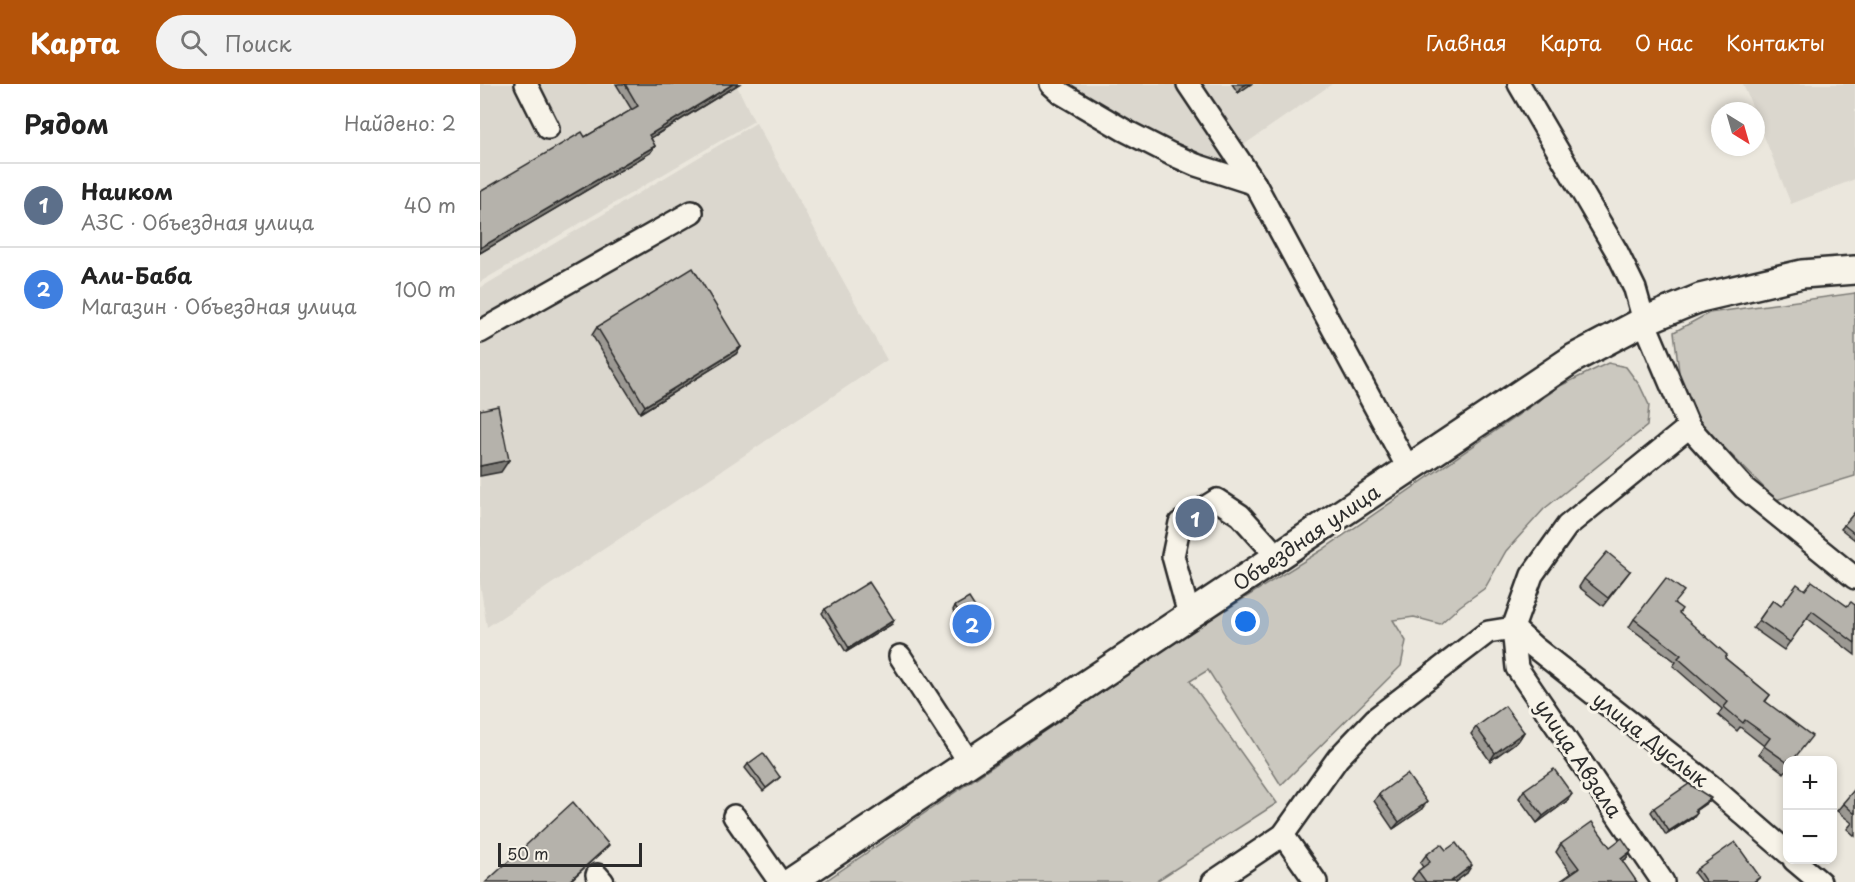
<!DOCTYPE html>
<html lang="ru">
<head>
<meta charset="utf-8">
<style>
	:root { --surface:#fff; --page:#f2f2f2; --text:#222; --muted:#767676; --line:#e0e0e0; --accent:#b45309 }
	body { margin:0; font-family:"Playpen Sans",sans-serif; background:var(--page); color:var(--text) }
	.controls { position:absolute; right:18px; bottom:18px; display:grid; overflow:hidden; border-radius:12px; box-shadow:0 3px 9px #0003 }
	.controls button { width:54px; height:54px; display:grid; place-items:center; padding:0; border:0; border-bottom:2px solid var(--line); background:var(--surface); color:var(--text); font:30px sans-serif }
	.compass { position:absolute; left:1231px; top:18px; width:54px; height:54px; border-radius:50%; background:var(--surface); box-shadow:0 3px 9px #0003; rotate:143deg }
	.scale { position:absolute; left:18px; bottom:15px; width:144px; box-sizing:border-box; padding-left:6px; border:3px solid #2b2b2b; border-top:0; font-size:16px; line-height:21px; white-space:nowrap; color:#2b2b2b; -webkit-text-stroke:4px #f7f3e8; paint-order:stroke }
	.you { position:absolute; left:766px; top:538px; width:21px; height:21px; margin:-15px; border:4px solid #fff; border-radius:50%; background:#1a73e8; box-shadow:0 0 0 9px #1a73e833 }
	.badge { display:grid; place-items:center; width:39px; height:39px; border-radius:50%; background:var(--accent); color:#fff; font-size:20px; font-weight:700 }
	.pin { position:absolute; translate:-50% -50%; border:3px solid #fff; box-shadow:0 2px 6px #0006 }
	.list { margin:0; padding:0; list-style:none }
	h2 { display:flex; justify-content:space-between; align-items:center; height:78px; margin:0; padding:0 24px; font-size:26px }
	h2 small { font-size:20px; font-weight:400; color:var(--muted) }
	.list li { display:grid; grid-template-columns:39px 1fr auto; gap:18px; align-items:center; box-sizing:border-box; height:84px; padding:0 24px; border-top:2px solid var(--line) }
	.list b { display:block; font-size:22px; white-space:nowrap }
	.list p { margin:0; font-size:20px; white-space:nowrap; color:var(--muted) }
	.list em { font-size:20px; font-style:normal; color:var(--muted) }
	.icon { flex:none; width:33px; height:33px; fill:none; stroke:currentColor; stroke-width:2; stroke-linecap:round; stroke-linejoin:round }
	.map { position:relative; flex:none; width:1375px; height:798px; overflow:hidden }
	header { display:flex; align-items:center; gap:36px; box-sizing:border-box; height:84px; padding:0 30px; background:var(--accent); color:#fff }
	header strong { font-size:28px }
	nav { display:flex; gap:33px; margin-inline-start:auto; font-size:21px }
	.search { width:420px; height:54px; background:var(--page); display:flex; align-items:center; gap:15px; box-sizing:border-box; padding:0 21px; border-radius:33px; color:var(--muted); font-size:22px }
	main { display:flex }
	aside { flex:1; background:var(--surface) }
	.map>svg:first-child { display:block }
	.built { fill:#dbd7ce }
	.green { fill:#cbc8bf; stroke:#7b7a75; stroke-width:1.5 }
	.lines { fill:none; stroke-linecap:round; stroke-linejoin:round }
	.minor-casing { stroke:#2b2b2b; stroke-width:26 }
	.major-casing { stroke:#2b2b2b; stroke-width:32 }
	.minor { stroke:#f7f3e8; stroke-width:21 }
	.major { stroke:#f7f3e8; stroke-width:27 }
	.wall { fill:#9c9993; stroke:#2b2b2b; stroke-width:1.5 }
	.shaded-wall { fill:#7f7d78; stroke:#2b2b2b; stroke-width:1.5 }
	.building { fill:#b5b2ab; stroke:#2b2b2b; stroke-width:1.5 }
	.labels { text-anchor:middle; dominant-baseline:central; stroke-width:6; stroke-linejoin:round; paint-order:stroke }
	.street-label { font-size:20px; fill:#2b2b2b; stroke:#f7f3e8 }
</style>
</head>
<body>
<header>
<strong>Карта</strong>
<div class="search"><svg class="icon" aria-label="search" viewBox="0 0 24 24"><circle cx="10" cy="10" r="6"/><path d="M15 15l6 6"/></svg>Поиск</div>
<nav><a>Главная</a><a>Карта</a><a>О нас</a><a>Контакты</a></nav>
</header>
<main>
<aside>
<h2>Рядом<small>Найдено: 2</small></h2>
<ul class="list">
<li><span class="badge" style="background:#5c6f8a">1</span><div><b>Наиком</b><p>АЗС · Объездная улица</p></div><em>40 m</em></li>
<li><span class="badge" style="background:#3f7fe0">2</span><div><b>Али-Баба</b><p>Магазин · Объездная улица</p></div><em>100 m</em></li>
</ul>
</aside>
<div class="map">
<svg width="1375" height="798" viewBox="0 0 1375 798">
	<rect width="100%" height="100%" fill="#ebe7dd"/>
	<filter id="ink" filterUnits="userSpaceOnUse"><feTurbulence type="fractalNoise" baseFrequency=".0167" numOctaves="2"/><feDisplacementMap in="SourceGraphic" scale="12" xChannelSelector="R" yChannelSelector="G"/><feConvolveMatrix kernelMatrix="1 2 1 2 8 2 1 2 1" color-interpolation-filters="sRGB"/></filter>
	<g filter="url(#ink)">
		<g class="built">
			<path d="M 0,0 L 256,0 L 274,37 L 0,198 Z"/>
			<path d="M 577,0 L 852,0 L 736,80 Z"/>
			<path d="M 1263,0 L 1375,0 L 1375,95 L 1311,120 L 1276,32 L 1276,27 L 1274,27 Z"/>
			<path d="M 276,39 L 407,276 L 7,543 L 0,500 L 0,204 Z"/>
		</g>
		<g class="green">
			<path d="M 1375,209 L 1375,392 L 1296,416 L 1222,341 L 1201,303 L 1194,248 L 1229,229 Z"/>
			<path d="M 1128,279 L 1146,283 L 1160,302 L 1169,321 L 1167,342 L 1064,425 L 1026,467 L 1005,504 L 980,522 L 960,540 L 934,533 L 913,536 L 926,557 L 921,582 L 801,701 L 728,586 L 710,597 L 797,719 L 675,798 L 344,798 L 702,553 L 842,466 L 1082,301 Z"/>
		</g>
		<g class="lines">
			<g class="minor-casing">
				<g id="minor">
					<path d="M 46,0 L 68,44"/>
					<path d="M 571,0 L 581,9 L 644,46 L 691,70 L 716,81 L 775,100"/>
					<path d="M 708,0 L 775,100 L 928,384"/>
					<path d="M 0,248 L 212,128"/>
					<path d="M 1209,343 L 1264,404 L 1375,494"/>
					<path d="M 709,531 L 693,472 L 700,439 L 737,416 L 760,431 L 797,472"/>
					<path d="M 1033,544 L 1054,563 L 1231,702 L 1308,769"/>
					<path d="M 1033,544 L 1037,584 L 1183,798"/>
					<path d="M 420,572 L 489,678"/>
					<path d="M 254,732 L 300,798"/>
					<path d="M 803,751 L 836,798"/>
					<path d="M 1314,776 L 1340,798"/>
					<path d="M 117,791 L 123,798"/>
					<path d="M 733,798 L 803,751 L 858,674 L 896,634 L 1008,548 L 1033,544 L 1052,491 L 1087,442 L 1209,343 L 1164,237 L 1155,205 L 1137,168 L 1039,0"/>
				</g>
			</g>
			<g class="major-casing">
				<path id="major" d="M 311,798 L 1094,274 L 1164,237 L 1220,214 L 1322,190 L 1375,186"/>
			</g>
			<use href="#minor" class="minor"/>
			<use href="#major" class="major"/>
		</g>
		<g class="wall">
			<path d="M 136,0 L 259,0 L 171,54 L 175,62 L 170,69 L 0,169 L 0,108 L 105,53 L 152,26 Z"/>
			<path d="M 752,0 L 771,0 L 758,9 Z"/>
			<path d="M 117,243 L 261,263 L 256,270 L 160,329 L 112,251 Z"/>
			<path d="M 1375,428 L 1375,456 L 1361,445 Z"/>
			<path d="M 1150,487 L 1123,522 L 1099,503 L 1104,495 Z"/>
			<path d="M 1325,506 L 1367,522 L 1375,521 L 1375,571 L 1327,534 L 1304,566 L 1273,544 L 1293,516 L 1301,522 Z"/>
			<path d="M 1195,520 L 1199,529 L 1245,574 L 1290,611 L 1285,618 L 1308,676 L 1308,684 L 1304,689 L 1279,670 L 1284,662 L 1260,643 L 1257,647 L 1238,631 L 1242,625 L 1193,582 L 1196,578 L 1149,543 L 1154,535 Z"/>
			<path d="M 475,522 L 506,548 L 493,557 L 473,526 Z"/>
			<path d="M 345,525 L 414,536 L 412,540 L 366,568 L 342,529 Z"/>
			<path d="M 996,643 L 1044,648 L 1039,656 L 1010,677 L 991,650 Z"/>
			<path d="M 268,680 L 300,693 L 297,696 L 283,707 L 265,684 Z"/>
			<path d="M 1375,705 L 1375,752 L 1367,745 L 1372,739 L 1357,727 Z"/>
			<path d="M 1044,706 L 1087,717 L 1057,739 L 1039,714 Z"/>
			<path d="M 899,710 L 941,726 L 913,745 L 894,717 Z"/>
			<path d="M 1228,718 L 1215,727 L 1217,729 L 1214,733 L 1186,751 L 1171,728 L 1174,724 Z"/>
			<path d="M 1081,760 L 1151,767 L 1146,775 L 1091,789 L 1076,768 Z"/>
			<path d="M 966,766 L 987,789 L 975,798 L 935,798 L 932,795 L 938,787 L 943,783 L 940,779 L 946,771 Z"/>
			<path d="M 1217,785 L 1280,793 L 1275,798 L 1221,798 L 1214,789 Z"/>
		</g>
		<g class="shaded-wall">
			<path d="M 253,0 L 259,0 L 164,58 L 169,51 Z"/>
			<path d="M 766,0 L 771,0 L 758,9 L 762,2 Z"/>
			<path d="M 175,62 L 170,69 L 0,169 L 0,164 Z"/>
			<path d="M 261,263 L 256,270 L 160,329 L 165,322 Z"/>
			<path d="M 29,376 L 21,388 L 0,392 L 0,382 Z"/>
			<path d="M 414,536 L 412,540 L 366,568 L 369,564 Z"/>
			<path d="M 508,544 L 506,548 L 493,557 L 496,553 Z"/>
			<path d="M 1044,648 L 1039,656 L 1010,677 L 1015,669 Z"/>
			<path d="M 1092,710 L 1087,717 L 1057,739 L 1063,732 Z"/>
			<path d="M 1231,714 L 1228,718 L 1212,729 L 1215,726 Z"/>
			<path d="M 947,718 L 941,726 L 913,745 L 919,738 Z"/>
			<path d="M 1217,729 L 1214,733 L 1186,751 L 1189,747 Z"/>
			<path d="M 129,761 L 126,764 L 89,798 L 88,798 Z"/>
			<path d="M 1151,767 L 1146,775 L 1135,782 L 1141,775 Z"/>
			<path d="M 992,781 L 987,789 L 975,798 L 970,798 Z"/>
		</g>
		<g class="building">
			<path d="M 145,0 L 253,0 L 169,51 L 175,62 L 0,164 L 0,108 L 102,48 L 105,53 L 158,22 Z"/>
			<path d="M 213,184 L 261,263 L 165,322 L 117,243 Z"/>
			<path d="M 18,322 L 29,376 L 0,382 L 0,326 Z"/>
			<path d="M 1375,428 L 1375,450 L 1364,441 Z"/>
			<path d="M 1127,468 L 1150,487 L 1128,514 L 1104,495 Z"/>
			<path d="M 1186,494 L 1204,507 L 1194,519 L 1202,525 L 1199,529 L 1247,571 L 1245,574 L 1290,611 L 1285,617 L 1332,652 L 1313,676 L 1308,676 L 1308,679 L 1284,662 L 1290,654 L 1265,636 L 1263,639 L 1244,623 L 1248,618 L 1198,574 L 1201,571 L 1154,535 Z"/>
			<path d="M 1332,497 L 1367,522 L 1371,518 L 1375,521 L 1375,559 L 1332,527 L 1310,558 L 1279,536 L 1293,516 L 1301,522 L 1317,500 L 1325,506 Z"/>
			<path d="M 389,498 L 414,536 L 369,564 L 345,525 Z"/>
			<path d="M 489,514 L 508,544 L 496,553 L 475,522 Z"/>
			<path d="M 1025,622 L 1044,648 L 1015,669 L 996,643 Z"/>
			<path d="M 283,669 L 300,693 L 286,704 L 268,680 Z"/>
			<path d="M 1074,685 L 1092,710 L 1063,732 L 1044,706 Z"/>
			<path d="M 927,690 L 947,718 L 919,738 L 899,710 Z"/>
			<path d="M 1209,700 L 1231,714 L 1215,726 L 1217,729 L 1189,747 L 1174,724 Z"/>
			<path d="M 1375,705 L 1375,730 L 1363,719 Z"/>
			<path d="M 93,718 L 129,761 L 88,798 L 6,798 Z"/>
			<path d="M 1112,738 L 1130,763 L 1142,754 L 1151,767 L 1141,775 L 1157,798 L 1079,798 L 1099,784 L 1081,760 Z"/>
			<path d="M 1255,758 L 1280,793 L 1273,798 L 1226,798 L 1217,785 Z"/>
			<path d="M 976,759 L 992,781 L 970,798 L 946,798 L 938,787 L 950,778 L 946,771 L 961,760 L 966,766 Z"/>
		</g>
	</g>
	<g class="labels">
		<g class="street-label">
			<text transform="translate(826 453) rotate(-34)">Объездная улица</text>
			<text transform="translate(1171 655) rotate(38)">улица Дуслык</text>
			<text transform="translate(1099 674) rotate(56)">улица Авзала</text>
		</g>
	</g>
</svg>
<div class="controls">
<button>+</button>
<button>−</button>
</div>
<svg class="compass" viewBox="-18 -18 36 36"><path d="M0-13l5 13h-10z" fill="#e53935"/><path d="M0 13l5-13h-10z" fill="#767676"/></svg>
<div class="scale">50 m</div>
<div class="you"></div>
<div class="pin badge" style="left:715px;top:434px;background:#5c6f8a">1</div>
<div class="pin badge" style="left:492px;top:540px;background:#3f7fe0">2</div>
</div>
</main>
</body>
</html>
